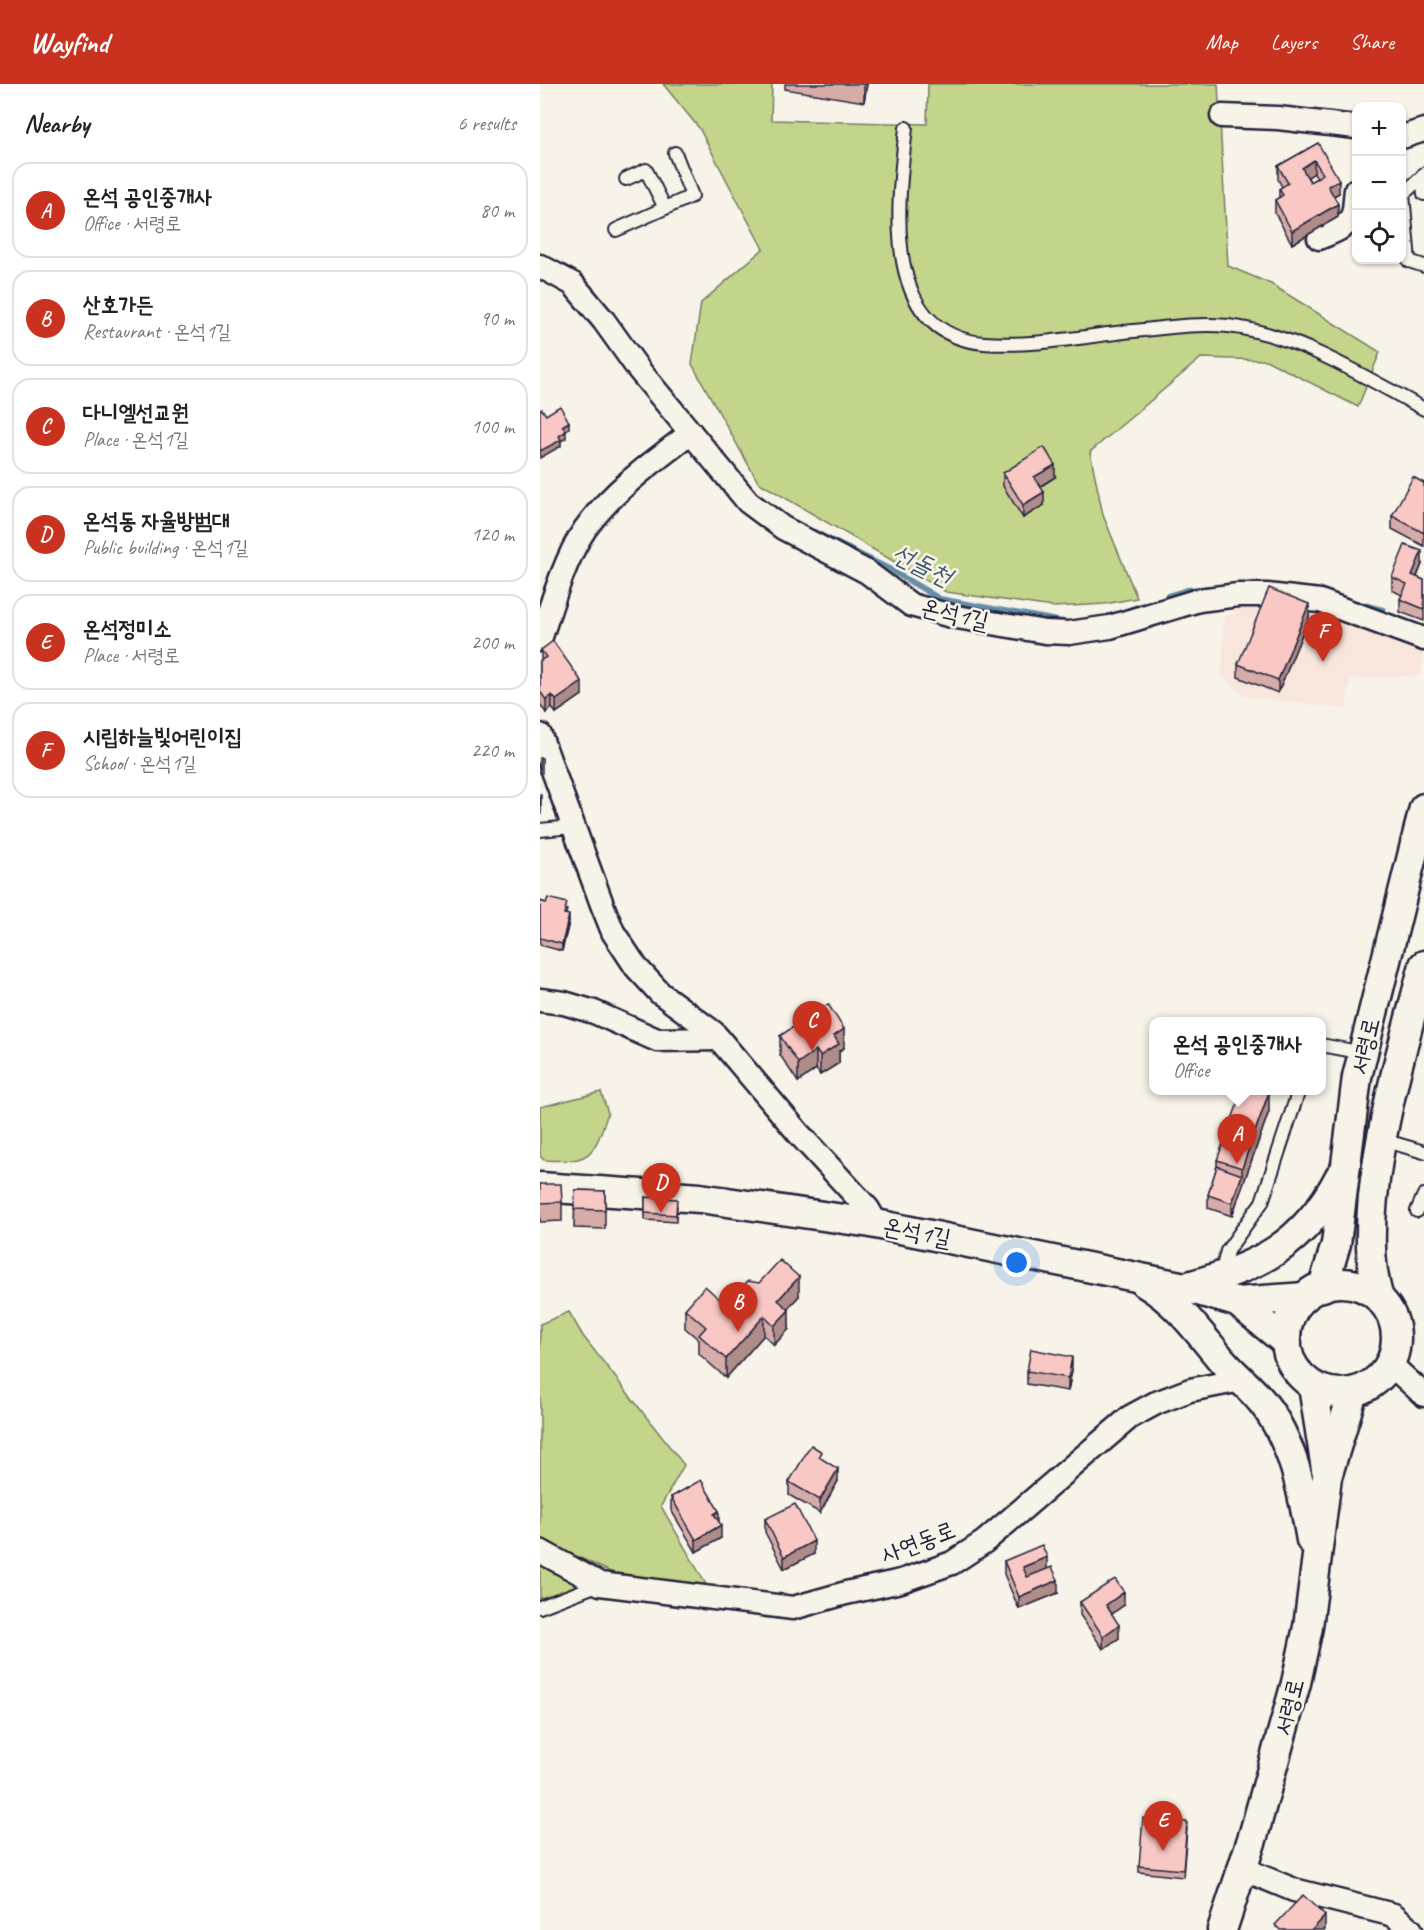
<!DOCTYPE html>
<html lang="en">
<head>
<meta charset="utf-8">
<style>
	:root { --surface:#fff; --page:#f6f6f6; --text:#222; --muted:#767676; --line:#e0e0e0; --accent:#c8321e }
	body { margin:0; font-family:Caveat,"Poor Story",sans-serif; background:var(--page); color:var(--text) }
	.controls { position:absolute; right:18px; top:18px; display:grid; overflow:hidden; border-radius:12px; box-shadow:0 2px 4px #0004 }
	.controls button { width:54px; height:54px; display:grid; place-items:center; padding:0; border:0; border-bottom:2px solid var(--line); background:var(--surface); color:var(--text); font:30px sans-serif }
	.you { position:absolute; left:477px; top:1179px; width:21px; height:21px; margin:-15px; border:4px solid #fff; border-radius:50%; background:#1a73e8; box-shadow:0 0 0 9px #1a73e833 }
	.badge { display:grid; place-items:center; width:39px; height:39px; border-radius:50%; background:var(--accent); color:#fff; font-size:20px; font-weight:700 }
	.pin { position:absolute; translate:-50% -50px; filter:drop-shadow(0 2px 3px #0008) }
	.pin::after { content:''; position:absolute; top:32px; width:21px; height:18px; background:inherit; clip-path:polygon(0 0,100% 0,50% 100%) }
	.popup { position:absolute; left:609px; top:933px; width:177px; height:78px; box-sizing:border-box; display:grid; place-content:center; border-radius:12px; background:var(--surface); filter:drop-shadow(0 2px 4px #0005); font-size:20px; white-space:nowrap; color:var(--muted) }
	.popup b { font-size:22px; color:var(--text) }
	.popup::after { content:''; position:absolute; left:50%; top:100%; margin-left:-12px; border:12px solid transparent; border-top-color:var(--surface) }
	.list { margin:0; padding:0; list-style:none }
	h2 { display:flex; justify-content:space-between; align-items:center; height:78px; margin:0; padding:0 24px; font-size:26px }
	h2 small { font-size:20px; font-weight:400; color:var(--muted) }
	.list li { display:grid; grid-template-columns:39px 1fr auto; gap:18px; align-items:center; box-sizing:border-box; height:96px; margin:0 12px 12px; padding:0 12px; border:2px solid var(--line); border-radius:18px }
	.list b { display:block; font-size:22px; white-space:nowrap }
	.list p { margin:0; font-size:20px; white-space:nowrap; color:var(--muted) }
	.list em { font-size:20px; font-style:normal; color:var(--muted) }
	.icon { flex:none; width:33px; height:33px; fill:none; stroke:currentColor; stroke-width:2; stroke-linecap:round; stroke-linejoin:round }
	.map { position:relative; flex:none; width:884px; height:1846px; overflow:hidden }
	header { display:flex; align-items:center; gap:36px; box-sizing:border-box; height:84px; padding:0 30px; background:var(--accent); color:#fff }
	header strong { font-size:28px }
	nav { display:flex; gap:33px; margin-inline-start:auto; font-size:21px }
	main { display:flex }
	aside { flex:1; background:var(--surface) }
	.map>svg:first-child { display:block }
	.built { fill:#f8e6dd }
	.green { fill:#c2d58a; stroke:#727c62; stroke-width:1.5 }
	.lines { fill:none; stroke-linecap:round; stroke-linejoin:round }
	.stream { stroke:#658da9; stroke-width:6 }
	.service-casing { stroke:#22223b; stroke-width:16 }
	.minor-casing { stroke:#22223b; stroke-width:27 }
	.tertiary-casing { stroke:#22223b; stroke-width:33 }
	.service { stroke:#f7f3e8; stroke-width:12 }
	.minor { stroke:#f7f3e8; stroke-width:22 }
	.tertiary { stroke:#f7f3e8; stroke-width:28 }
	.wall { fill:#d6aca9; stroke:#22223b; stroke-width:1.5; fill-rule:evenodd }
	.shaded-wall { fill:#ae8c89; stroke:#22223b; stroke-width:1.5 }
	.building { fill:#f9c8c4; stroke:#22223b; stroke-width:1.5; fill-rule:evenodd }
	.labels { text-anchor:middle; dominant-baseline:central; stroke-width:5; stroke-linejoin:round; paint-order:stroke }
	.street-label { font-size:24px; fill:#22223b; stroke:#f7f3e8 }
	.water-label { font-size:26px; font-style:italic; fill:#435872; stroke:#f7f3e8 }
</style>
</head>
<body>
<header>
<strong>Wayfind</strong>
<nav><a>Map</a><a>Layers</a><a>Share</a></nav>
</header>
<main>
<aside>
<h2>Nearby<small>6 results</small></h2>
<ul class="list">
<li><span class="badge">A</span><div><b>온석 공인중개사</b><p>Office · 서령로</p></div><em>80 m</em></li>
<li><span class="badge">B</span><div><b>산호가든</b><p>Restaurant · 온석1길</p></div><em>90 m</em></li>
<li><span class="badge">C</span><div><b>다니엘선교원</b><p>Place · 온석1길</p></div><em>100 m</em></li>
<li><span class="badge">D</span><div><b>온석동 자율방범대</b><p>Public building · 온석1길</p></div><em>120 m</em></li>
<li><span class="badge">E</span><div><b>온석정미소</b><p>Place · 서령로</p></div><em>200 m</em></li>
<li><span class="badge">F</span><div><b>시립하늘빛어린이집</b><p>School · 온석1길</p></div><em>220 m</em></li>
</ul>
</aside>
<div class="map">
<svg width="884" height="1846" viewBox="0 0 884 1846">
	<rect width="100%" height="100%" fill="#f7f3e8"/>
	<filter id="ink" filterUnits="userSpaceOnUse"><feTurbulence type="fractalNoise" baseFrequency=".0167" numOctaves="2"/><feDisplacementMap in="SourceGraphic" scale="12" xChannelSelector="R" yChannelSelector="G"/><feConvolveMatrix kernelMatrix="1 2 1 2 8 2 1 2 1" color-interpolation-filters="sRGB"/></filter>
	<g filter="url(#ink)">
		<path class="built" d="M 741,514 L 884,565 L 881,591 L 810,595 L 806,625 L 703,612 L 682,592 L 684,532 L 696,529 L 694,521 Z"/>
		<g class="green">
			<path d="M 123,0 L 232,0 L 231,36 L 387,40 L 388,0 L 678,0 L 688,182 L 731,200 L 840,268 L 818,323 L 726,276 L 661,274 L 550,368 L 563,431 L 597,514 L 565,520 L 513,523 L 406,508 L 218,398 L 152,280 L 161,219 L 223,165 L 159,44 Z"/>
			<path d="M 61,1008 L 68,1029 C 53,1073 51,1079 4,1076 L 0,1072 L 0,1023 Z"/>
			<path d="M 29,1228 L 43,1252 L 144,1381 L 121,1422 L 168,1504 L 77,1491 L 0,1455 L 0,1240 Z"/>
			<path d="M 0,1475 L 47,1500 L 0,1514 Z"/>
		</g>
		<g class="lines">
			<g class="stream">
				<path d="M 274,448 L 351,486 L 400,515 L 523,538"/>
				<path d="M 627,512 L 647,506 L 673,504"/>
				<path d="M 808,517 L 843,526"/>
				<path d="M 589,526 L 603,521"/>
			</g>
			<g class="service-casing">
				<g id="service">
					<path d="M 366,44 C 358,116 339,250 444,259 C 493,263 545,252 593,247 C 625,244 656,239 688,242 C 758,250 824,293 884,325"/>
					<path d="M 884,90 L 882,93 L 884,110"/>
					<path d="M 882,93 L 863,110 L 869,177 L 884,182"/>
					<path d="M 86,95 L 106,86 L 125,124"/>
					<path d="M 76,146 L 152,112 L 135,69"/>
					<path d="M 0,746 L 32,743"/>
					<path d="M 781,961 L 823,969"/>
					<path d="M 843,1056 L 884,1068"/>
					<path d="M 877,1127 L 884,1111"/>
					<path d="M 681,1191 L 687,1167 L 722,1118 L 759,1006"/>
					<path d="M 0,1523 L 60,1500"/>
				</g>
			</g>
			<g class="minor-casing">
				<g id="minor">
					<path d="M 682,32 L 738,34 L 816,43"/>
					<path d="M 862,53 L 884,46"/>
					<path d="M 779,154 C 793,148 812,143 814,125 C 815,118 815,112 816,106"/>
					<path d="M 0,182 L 33,200 L 64,237 L 99,286 L 208,418 L 243,444 L 327,488 L 371,521 L 411,532 L 505,548 L 529,549 L 570,543 L 659,516 L 698,511 L 727,511 L 780,517 L 884,555"/>
					<path d="M 0,556 C 11,522 25,474 45,445 C 72,407 115,376 151,349"/>
					<path d="M 0,651 L 63,823 L 73,848 L 96,883 L 120,909 L 173,948 L 260,1051 L 328,1125 L 332,1132 L 331,1139"/>
					<path d="M 0,916 L 24,919 L 54,928 L 117,956 L 179,955"/>
					<path d="M 850,1280 L 884,1311"/>
					<path d="M 0,1467 L 60,1500 L 253,1524 L 306,1509 L 361,1497 L 412,1479 L 444,1458 L 590,1333 L 616,1319 L 650,1306 L 701,1296"/>
					<path d="M 703,1785 L 754,1806 L 854,1831 L 871,1846"/>
				</g>
			</g>
			<g class="tertiary-casing">
				<g id="tertiary">
					<path d="M 0,1103 L 160,1114 L 331,1139 L 645,1203 L 697,1218 L 765,1213"/>
					<path d="M 605,1199 C 635,1217 654,1242 676,1269 C 690,1288 709,1301 723,1319 C 753,1357 763,1410 771,1456"/>
					<circle cx="801" cy="1254" r="55"/>
					<path d="M 645,1203 C 719,1182 763,1163 800,1092"/>
					<path d="M 783,1203 L 796,1160 L 817,993 L 884,724"/>
					<path d="M 839,1214 C 811,1130 862,968 884,881"/>
					<path d="M 697,1218 L 747,1259"/>
					<path d="M 773,1302 L 786,1385"/>
					<path d="M 682,1846 L 714,1749 L 756,1599 L 768,1543 L 787,1393 L 813,1308"/>
				</g>
			</g>
			<use href="#service" class="service"/>
			<use href="#minor" class="minor"/>
			<use href="#tertiary" class="tertiary"/>
		</g>
		<g class="wall">
			<path d="M 245,0 L 327,0 L 324,18 L 245,5 Z"/>
			<path d="M 778,59 L 799,109 L 794,112 L 798,133 L 752,160 L 735,129 L 735,116 L 739,114 L 739,105 L 742,103 L 738,95 L 738,82 ZM 774,89 L 777,94 L 770,98 L 768,93 Z"/>
			<path d="M 463,389 L 515,393 L 500,403 L 504,421 L 483,434 L 463,402 Z"/>
			<path d="M 884,399 L 884,462 L 852,445 L 852,432 Z"/>
			<path d="M 882,480 L 877,493 L 884,496 L 884,537 L 860,528 L 860,515 L 862,511 L 852,506 L 852,493 Z"/>
			<path d="M 769,533 L 738,609 L 698,593 L 698,580 Z"/>
			<path d="M 1,566 L 42,611 L 16,629 L 12,624 L 6,629 L 0,620 L 0,577 L 1,576 Z"/>
			<path d="M 0,817 L 27,826 L 26,830 L 29,838 L 22,867 L 0,861 Z"/>
			<path d="M 261,925 L 304,964 L 299,967 L 299,979 L 280,991 L 276,985 L 258,998 L 240,971 L 240,952 L 261,938 Z"/>
			<path d="M 729,1027 L 692,1132 L 668,1124 L 668,1111 L 677,1082 L 677,1076 Z"/>
			<path d="M 0,1100 L 22,1118 L 22,1137 L 0,1138 Z"/>
			<path d="M 35,1106 L 65,1107 L 65,1145 L 34,1144 Z"/>
			<path d="M 105,1113 L 137,1122 L 136,1138 L 105,1136 Z"/>
			<path d="M 219,1199 L 259,1212 L 248,1224 L 249,1245 L 234,1261 L 224,1251 L 186,1294 L 159,1270 L 159,1256 L 145,1244 L 145,1225 L 186,1221 Z"/>
			<path d="M 532,1286 L 528,1307 L 487,1300 L 487,1287 Z"/>
			<path d="M 282,1375 L 298,1397 L 280,1429 L 249,1411 L 249,1398 Z"/>
			<path d="M 131,1413 L 181,1454 L 156,1468 L 131,1426 Z"/>
			<path d="M 225,1435 L 274,1470 L 244,1485 L 225,1448 Z"/>
			<path d="M 464,1477 L 507,1485 L 518,1509 L 479,1525 L 464,1490 Z"/>
			<path d="M 540,1518 L 584,1521 L 571,1530 L 579,1554 L 563,1565 L 540,1531 Z"/>
			<path d="M 647,1745 L 643,1793 L 599,1788 L 599,1782 Z"/>
		</g>
		<g class="shaded-wall">
			<path d="M 324,0 L 327,0 L 324,18 Z"/>
			<path d="M 774,76 L 774,89 L 762,97 L 762,84 Z"/>
			<path d="M 799,96 L 799,109 L 788,115 L 788,102 Z"/>
			<path d="M 798,120 L 798,133 L 752,160 L 752,147 Z"/>
			<path d="M 29,338 L 29,344 L 22,349 L 22,342 Z"/>
			<path d="M 26,347 L 26,354 L 21,357 L 21,362 L 0,374 L 0,367 L 19,352 Z"/>
			<path d="M 515,381 L 515,393 L 494,406 L 494,393 Z"/>
			<path d="M 504,408 L 504,421 L 483,434 L 483,421 Z"/>
			<path d="M 882,467 L 882,480 L 872,504 L 872,491 Z"/>
			<path d="M 769,520 L 769,533 L 738,609 L 738,596 Z"/>
			<path d="M 42,598 L 42,611 L 16,629 L 16,616 Z"/>
			<path d="M 12,611 L 12,624 L 6,629 L 6,616 Z"/>
			<path d="M 29,831 L 29,838 L 22,867 L 22,860 Z"/>
			<path d="M 304,945 L 304,964 L 299,967 L 299,979 L 280,991 L 280,972 L 294,952 Z"/>
			<path d="M 276,966 L 276,985 L 258,998 L 258,979 Z"/>
			<path d="M 729,1008 L 729,1027 L 692,1132 L 692,1119 L 702,1091 L 702,1084 Z"/>
			<path d="M 259,1193 L 259,1212 L 238,1235 L 238,1216 Z"/>
			<path d="M 249,1226 L 249,1245 L 234,1261 L 234,1242 Z"/>
			<path d="M 224,1232 L 224,1251 L 186,1294 L 186,1275 Z"/>
			<path d="M 532,1273 L 532,1286 L 528,1307 L 528,1294 Z"/>
			<path d="M 298,1385 L 298,1397 L 280,1429 L 280,1416 Z"/>
			<path d="M 179,1427 L 179,1440 L 174,1430 Z"/>
			<path d="M 181,1441 L 181,1454 L 156,1468 L 156,1456 Z"/>
			<path d="M 274,1457 L 274,1470 L 244,1485 L 244,1473 Z"/>
			<path d="M 507,1473 L 507,1486 L 483,1496 L 483,1483 Z"/>
			<path d="M 518,1496 L 518,1509 L 479,1525 L 479,1513 Z"/>
			<path d="M 584,1508 L 584,1521 L 566,1534 L 566,1521 Z"/>
			<path d="M 579,1541 L 579,1554 L 563,1565 L 563,1552 Z"/>
			<path d="M 785,1832 L 785,1846 L 772,1846 Z"/>
		</g>
		<g class="building">
			<path d="M 778,59 L 799,96 L 788,102 L 798,120 L 752,147 L 735,116 L 743,111 L 739,105 L 748,99 L 738,82 ZM 774,76 L 783,90 L 770,98 L 762,84 Z"/>
			<path d="M 20,322 L 29,338 L 22,342 L 26,347 L 19,352 L 21,356 L 0,367 L 0,326 L 2,325 L 6,331 Z"/>
			<path d="M 504,363 L 515,381 L 494,393 L 504,408 L 483,421 L 463,389 Z"/>
			<path d="M 873,393 L 884,399 L 884,449 L 852,432 Z"/>
			<path d="M 865,461 L 882,467 L 872,491 L 884,496 L 884,525 L 860,515 L 867,500 L 852,493 Z"/>
			<path d="M 729,504 L 769,520 L 738,596 L 698,580 Z"/>
			<path d="M 13,557 L 42,598 L 16,616 L 12,611 L 6,616 L 0,607 L 0,577 L 6,573 L 1,566 Z"/>
			<rect x="0" y="674" width="2" height="15"/>
			<rect x="0" y="710" width="1" height="20"/>
			<path d="M 8,814 L 27,819 L 24,830 L 29,831 L 22,860 L 0,854 L 0,817 L 6,819 Z"/>
			<path d="M 271,919 L 277,928 L 288,920 L 304,945 L 294,952 L 299,960 L 280,972 L 276,966 L 258,979 L 240,952 L 267,934 L 261,925 Z"/>
			<path d="M 708,1006 L 725,1006 L 729,1008 L 702,1084 L 677,1076 L 702,1008 L 707,1010 Z"/>
			<path d="M 677,1082 L 702,1091 L 692,1119 L 668,1111 Z"/>
			<path d="M 0,1100 L 21,1100 L 22,1118 L 0,1119 Z"/>
			<path d="M 35,1106 L 65,1107 L 65,1126 L 34,1125 Z"/>
			<path d="M 105,1113 L 137,1115 L 136,1131 L 105,1129 Z"/>
			<path d="M 240,1176 L 259,1193 L 238,1216 L 249,1226 L 234,1242 L 224,1232 L 186,1275 L 159,1251 L 166,1243 L 145,1225 L 165,1202 L 186,1221 L 208,1197 L 219,1199 Z"/>
			<path d="M 491,1265 L 532,1273 L 528,1294 L 487,1287 Z"/>
			<path d="M 271,1361 L 282,1368 L 279,1373 L 298,1385 L 280,1416 L 249,1398 Z"/>
			<path d="M 161,1396 L 179,1427 L 174,1430 L 181,1441 L 156,1456 L 131,1413 Z"/>
			<path d="M 255,1420 L 274,1457 L 244,1473 L 225,1435 Z"/>
			<path d="M 502,1461 L 507,1473 L 483,1483 L 487,1493 L 512,1483 L 518,1496 L 479,1513 L 464,1477 Z"/>
			<path d="M 575,1495 L 584,1508 L 566,1521 L 579,1541 L 563,1552 L 540,1518 Z"/>
			<path d="M 603,1734 L 647,1738 L 643,1786 L 599,1782 Z"/>
			<path d="M 763,1811 L 785,1832 L 772,1846 L 740,1846 L 735,1841 Z"/>
		</g>
	</g>
	<g class="labels">
		<g class="street-label">
			<text transform="translate(415 530) rotate(13)">온석1길</text>
			<text transform="translate(825 962) rotate(-77)">서령로</text>
			<text transform="translate(377 1148) rotate(11)">온석1길</text>
			<text transform="translate(378 1458) rotate(-21)">사연동로</text>
			<text transform="translate(749 1623) rotate(-76)">서령로</text>
		</g>
		<g class="water-label">
			<text transform="translate(382 481) rotate(26)">선돌천</text>
		</g>
	</g>
</svg>
<div class="controls">
<button>+</button>
<button>−</button>
<button><svg class="icon" aria-label="locate" viewBox="0 0 24 24"><circle cx="12" cy="12" r="6"/><path d="M12 2v4M12 18v4M2 12h4M18 12h4"/></svg></button>
</div>
<div class="you"></div>
<div class="pin badge" style="left:697px;top:1080px">A</div>
<div class="popup"><b>온석 공인중개사</b>Office</div>
<div class="pin badge" style="left:198px;top:1248px">B</div>
<div class="pin badge" style="left:272px;top:967px">C</div>
<div class="pin badge" style="left:121px;top:1129px">D</div>
<div class="pin badge" style="left:623px;top:1767px">E</div>
<div class="pin badge" style="left:783px;top:578px">F</div>
</div>
</main>
</body>
</html>
